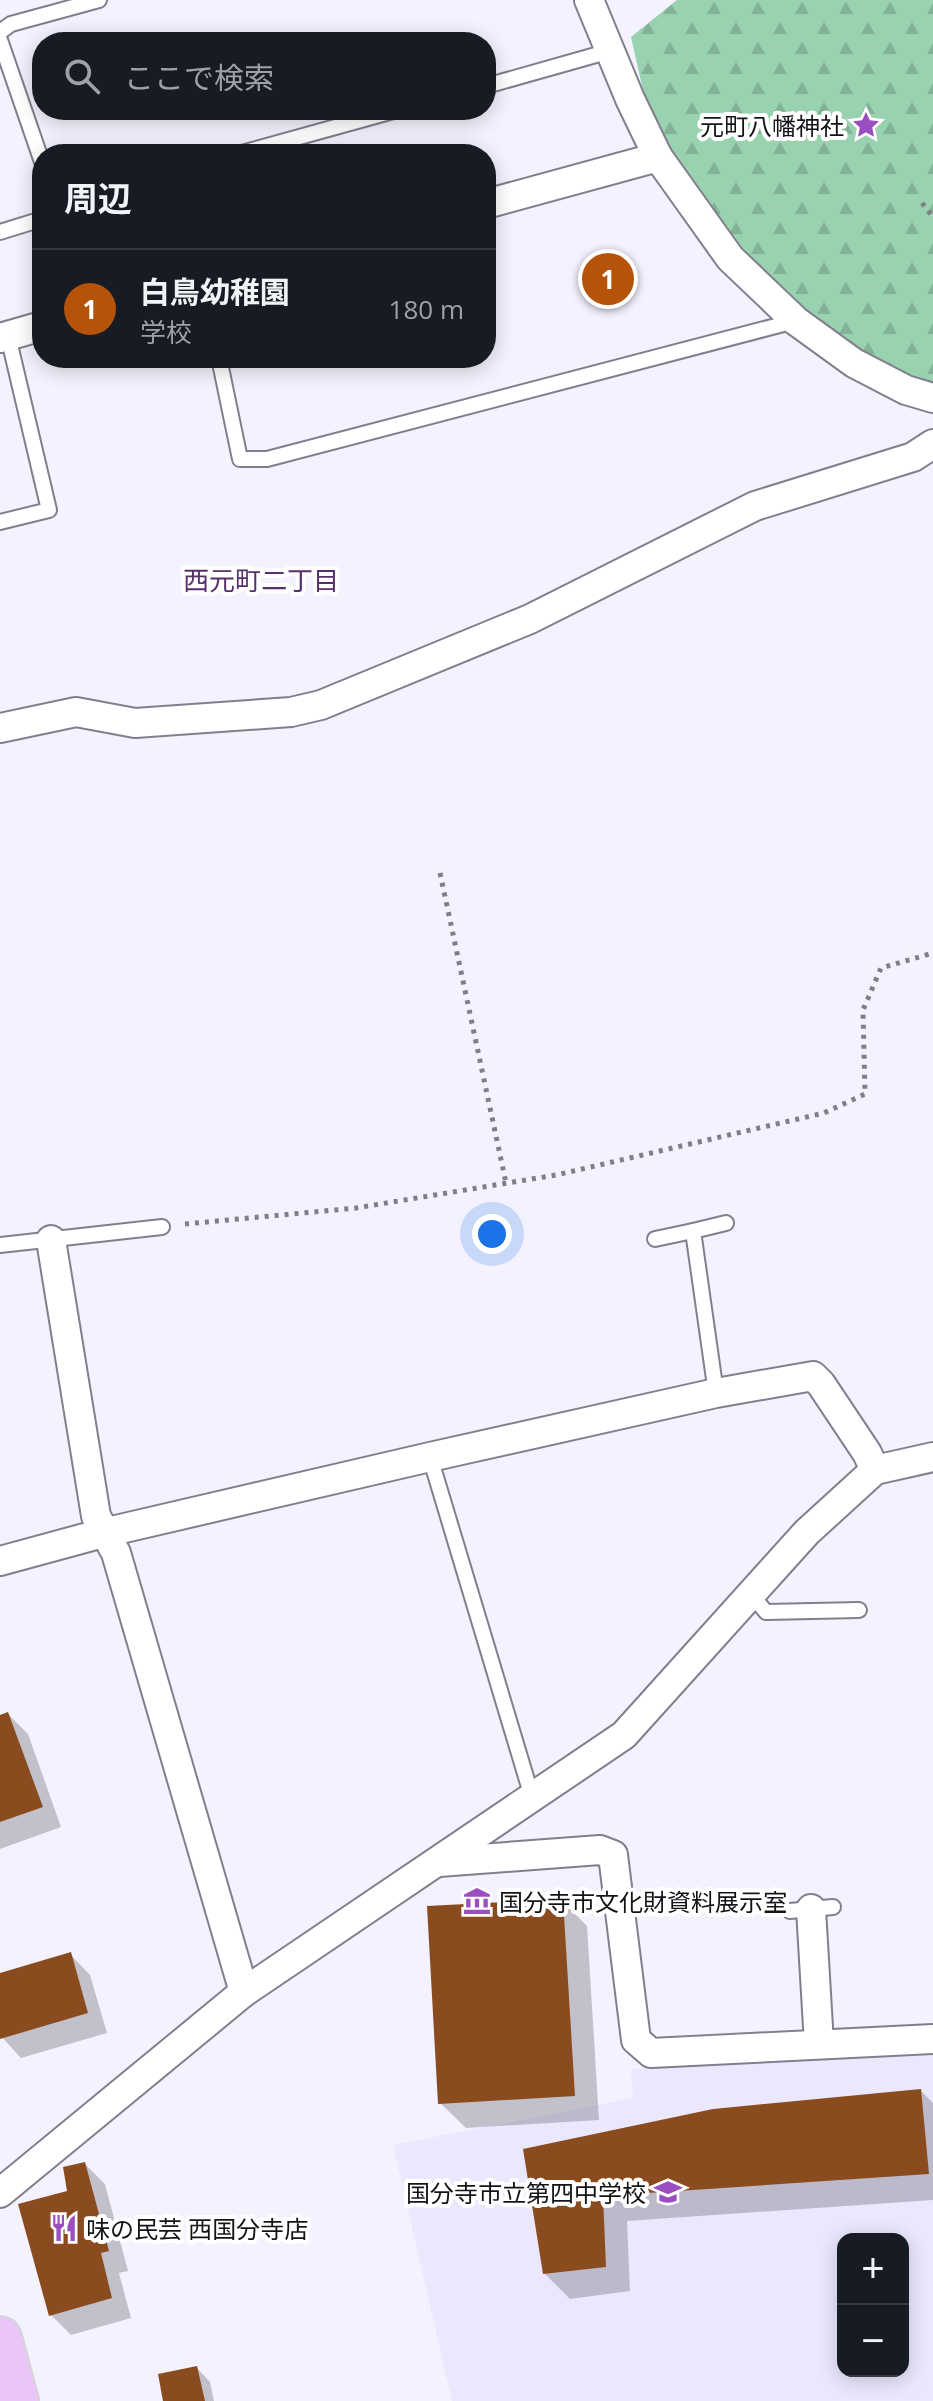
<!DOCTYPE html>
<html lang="ja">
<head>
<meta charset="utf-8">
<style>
	:root { --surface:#171b24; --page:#242831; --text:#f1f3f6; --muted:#9ea1a6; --line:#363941; --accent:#b45309 }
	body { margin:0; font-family:"Open Sans","Noto Sans JP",sans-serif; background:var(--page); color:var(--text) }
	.controls { position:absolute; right:24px; bottom:24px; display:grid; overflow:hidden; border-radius:16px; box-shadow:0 4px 20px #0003 }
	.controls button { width:72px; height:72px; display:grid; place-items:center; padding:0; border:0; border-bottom:2px solid var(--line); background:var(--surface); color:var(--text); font:40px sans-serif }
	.you { position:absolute; left:492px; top:1234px; width:28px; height:28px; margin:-20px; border:6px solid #fff; border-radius:50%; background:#1a73e8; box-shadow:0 0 0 12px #1a73e833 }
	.badge { display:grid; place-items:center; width:52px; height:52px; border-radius:50%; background:var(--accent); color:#fff; font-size:26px; font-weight:700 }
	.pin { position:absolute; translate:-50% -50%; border:4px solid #fff; box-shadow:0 2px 8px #0006 }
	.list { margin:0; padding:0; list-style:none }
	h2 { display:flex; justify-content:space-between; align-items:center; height:104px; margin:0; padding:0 32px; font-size:34px }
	h2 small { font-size:26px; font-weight:400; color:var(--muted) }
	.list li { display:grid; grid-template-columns:52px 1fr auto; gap:24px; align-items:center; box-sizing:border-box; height:120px; padding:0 32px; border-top:2px solid var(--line) }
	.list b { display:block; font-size:30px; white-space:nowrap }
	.list p { margin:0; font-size:26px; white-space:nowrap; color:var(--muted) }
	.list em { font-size:26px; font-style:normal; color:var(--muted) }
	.icon { flex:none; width:44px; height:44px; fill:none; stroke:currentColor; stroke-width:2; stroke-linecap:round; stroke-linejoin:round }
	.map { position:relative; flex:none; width:933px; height:2401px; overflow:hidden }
	.search { position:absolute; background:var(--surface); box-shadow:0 4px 20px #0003; left:32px; top:32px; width:464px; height:88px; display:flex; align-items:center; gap:20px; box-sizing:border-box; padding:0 28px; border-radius:32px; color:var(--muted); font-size:30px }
	.panel { position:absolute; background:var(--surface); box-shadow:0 4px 20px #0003; left:32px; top:144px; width:464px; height:224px; border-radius:32px }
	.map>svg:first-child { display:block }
	.built { fill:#ebe8fe; fill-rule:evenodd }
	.forest { fill:url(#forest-firs) }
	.shadow { fill:#0003 }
	.building { fill:#8a4b1f }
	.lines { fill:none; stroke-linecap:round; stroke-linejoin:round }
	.lane-casing { stroke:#817f8d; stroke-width:18 }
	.street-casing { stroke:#817f8d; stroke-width:32 }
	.primary-casing { stroke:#d5d5d5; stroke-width:46 }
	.path { stroke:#7f7f87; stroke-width:5; stroke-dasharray:4 6; stroke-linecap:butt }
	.lane { stroke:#fff; stroke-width:14 }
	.street { stroke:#fff; stroke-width:28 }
	.primary { stroke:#e9c5f8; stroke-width:42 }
	.labels { text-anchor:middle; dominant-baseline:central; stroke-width:8; stroke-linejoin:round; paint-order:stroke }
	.poi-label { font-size:24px; fill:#131318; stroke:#fff; text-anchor:end }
	.neighbourhood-label { font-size:26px; fill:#563169; stroke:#fff }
</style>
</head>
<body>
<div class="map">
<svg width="933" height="2401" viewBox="0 0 933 2401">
	<defs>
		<pattern id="forest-firs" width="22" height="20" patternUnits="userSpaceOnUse" patternTransform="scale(2)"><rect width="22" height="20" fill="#98d2af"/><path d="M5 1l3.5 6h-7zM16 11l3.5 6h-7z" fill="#82b396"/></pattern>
	</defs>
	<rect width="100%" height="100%" fill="#f3f2fe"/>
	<path class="built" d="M 933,2047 L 933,2401 L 452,2401 L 393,2145 L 633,2098 L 631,2069 ZM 843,2239 L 903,2239 L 903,2371 L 843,2371 Z"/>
	<path class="forest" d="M 677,0 L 933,0 L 933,398 L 796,321 L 658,157 L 631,37 Z"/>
	<g class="shadow">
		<path d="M 8,1714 L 28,1734 L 61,1827 L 0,1849 L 0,1717 Z"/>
		<path d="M 562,1901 L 587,1926 L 599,2120 L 466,2128 L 440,2103 Z"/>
		<path d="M 70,1954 L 90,1975 L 107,2033 L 21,2058 L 0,2035 L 0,1975 Z"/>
		<path d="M 921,2091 L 933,2103 L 933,2200 L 627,2221 L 630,2291 L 570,2299 L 544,2273 L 525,2150 Z"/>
		<path d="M 85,2164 L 105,2184 L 128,2271 L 119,2273 L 131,2318 L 71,2335 L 51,2315 L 70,2192 Z"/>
		<path d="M 197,2368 L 210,2382 L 214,2401 L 165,2401 Z"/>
	</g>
	<g class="building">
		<path d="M 8,1712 L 43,1807 L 0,1822 L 0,1715 Z"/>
		<path d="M 563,1899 L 575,2096 L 438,2104 L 427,1906 Z"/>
		<path d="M 71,1952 L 88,2013 L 0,2039 L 0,1973 Z"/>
		<path d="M 921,2089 L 929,2174 L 603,2196 L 606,2267 L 543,2274 L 523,2149 L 713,2109 Z"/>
		<path d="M 85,2162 L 109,2251 L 101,2253 L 112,2298 L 49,2316 L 18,2204 L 67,2191 L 63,2167 Z"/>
		<path d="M 197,2366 L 205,2401 L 163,2401 L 158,2374 Z"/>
	</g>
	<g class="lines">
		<g class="lane-casing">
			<g id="lane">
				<path d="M 0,32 L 11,24 L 99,0"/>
				<path d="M 0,40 L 42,162"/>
				<path d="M 486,86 L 610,51"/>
				<path d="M 238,154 L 397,110"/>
				<path d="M 0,232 L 42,219"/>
				<path d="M 219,358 L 240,459 L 267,459 L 795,321"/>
				<path d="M 0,522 L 49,510 L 8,336"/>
				<path d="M 655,1239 L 693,1231"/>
				<path d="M 0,1245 L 162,1227"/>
				<path d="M 716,1393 L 693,1231 L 726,1223"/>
				<path d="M 430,1457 L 532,1797"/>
				<path d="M 750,1593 L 766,1612 L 859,1610"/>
				<path d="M 790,1911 L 833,1907"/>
			</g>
		</g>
		<g class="street-casing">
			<g id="street">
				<path d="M 589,0 L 630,99 L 658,157 L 730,258 L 796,321 L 854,363 L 906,390 L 933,398"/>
				<path d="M 486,204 L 658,157"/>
				<path d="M 0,338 L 42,326"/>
				<path d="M 0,728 L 76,712 L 135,723 L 291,712 L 321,705 L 530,619 L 755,506 L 913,457 L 933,444"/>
				<path d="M 51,1240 L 96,1516 L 116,1553 L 244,1992"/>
				<path d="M 0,1561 L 103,1533 L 430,1457 L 716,1393 L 813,1376 L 821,1384 L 867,1453 L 875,1470"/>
				<path d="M 439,1862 L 600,1850 L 613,1855 L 636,2040 L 651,2053 L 933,2039"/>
				<path d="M 811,1909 L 819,2044"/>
				<path d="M 0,2193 L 244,1992 L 624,1735 L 807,1532 L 875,1470 L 933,1457"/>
			</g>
		</g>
		<g class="primary-casing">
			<path id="primary" d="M 0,2338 L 17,2401"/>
		</g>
		<g class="path">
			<path d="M 922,203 L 933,217"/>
			<path d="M 440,873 L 506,1183"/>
			<path d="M 185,1224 L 356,1208 L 556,1175 L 824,1113 L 865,1094 L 863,1010 L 881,968 L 933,953"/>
		</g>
		<use href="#lane" class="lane"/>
		<use href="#street" class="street"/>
		<use href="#primary" class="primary"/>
	</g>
	<defs>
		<g id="sight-bare" transform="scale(2.16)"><path d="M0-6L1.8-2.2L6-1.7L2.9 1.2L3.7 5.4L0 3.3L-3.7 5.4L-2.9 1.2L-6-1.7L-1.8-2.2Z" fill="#9b4ec0" stroke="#fff" stroke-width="2.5" paint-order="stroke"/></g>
		<g id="museum-bare" transform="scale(2.16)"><path d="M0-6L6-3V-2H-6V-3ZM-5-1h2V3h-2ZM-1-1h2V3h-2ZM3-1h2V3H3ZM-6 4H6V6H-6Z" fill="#9b4ec0" stroke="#fff" stroke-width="2.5" paint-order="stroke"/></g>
		<g id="school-bare" transform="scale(2.16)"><path d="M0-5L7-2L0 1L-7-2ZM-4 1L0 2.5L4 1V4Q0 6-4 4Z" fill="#9b4ec0" stroke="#fff" stroke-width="2.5" paint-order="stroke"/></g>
		<g id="restaurant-bare" transform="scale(2.16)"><path d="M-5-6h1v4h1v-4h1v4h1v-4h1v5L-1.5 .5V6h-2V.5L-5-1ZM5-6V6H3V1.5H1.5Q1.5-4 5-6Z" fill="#9b4ec0" stroke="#fff" stroke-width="2.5" paint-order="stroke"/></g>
	</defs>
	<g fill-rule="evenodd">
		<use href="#sight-bare" x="866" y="125"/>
		<use href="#museum-bare" x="477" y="1901"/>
		<use href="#school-bare" x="668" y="2192"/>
		<use href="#restaurant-bare" x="64" y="2228"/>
	</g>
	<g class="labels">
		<g class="poi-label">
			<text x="844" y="125">元町八幡神社</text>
			<text x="499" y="1901" text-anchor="start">国分寺市文化財資料展示室</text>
			<text x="646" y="2192">国分寺市立第四中学校</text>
			<text x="86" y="2228" text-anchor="start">味の民芸 西国分寺店</text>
		</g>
		<g class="neighbourhood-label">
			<text x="261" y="580">西元町二丁目</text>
		</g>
	</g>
</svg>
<div class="controls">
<button>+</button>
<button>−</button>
</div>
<div class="you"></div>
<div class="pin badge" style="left:608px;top:279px">1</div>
<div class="search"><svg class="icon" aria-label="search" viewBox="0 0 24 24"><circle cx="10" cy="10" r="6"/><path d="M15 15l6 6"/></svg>ここで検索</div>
<section class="panel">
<h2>周辺<small></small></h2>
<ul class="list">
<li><span class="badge">1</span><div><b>白鳥幼稚園</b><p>学校</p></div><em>180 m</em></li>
</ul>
</section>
</div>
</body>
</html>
